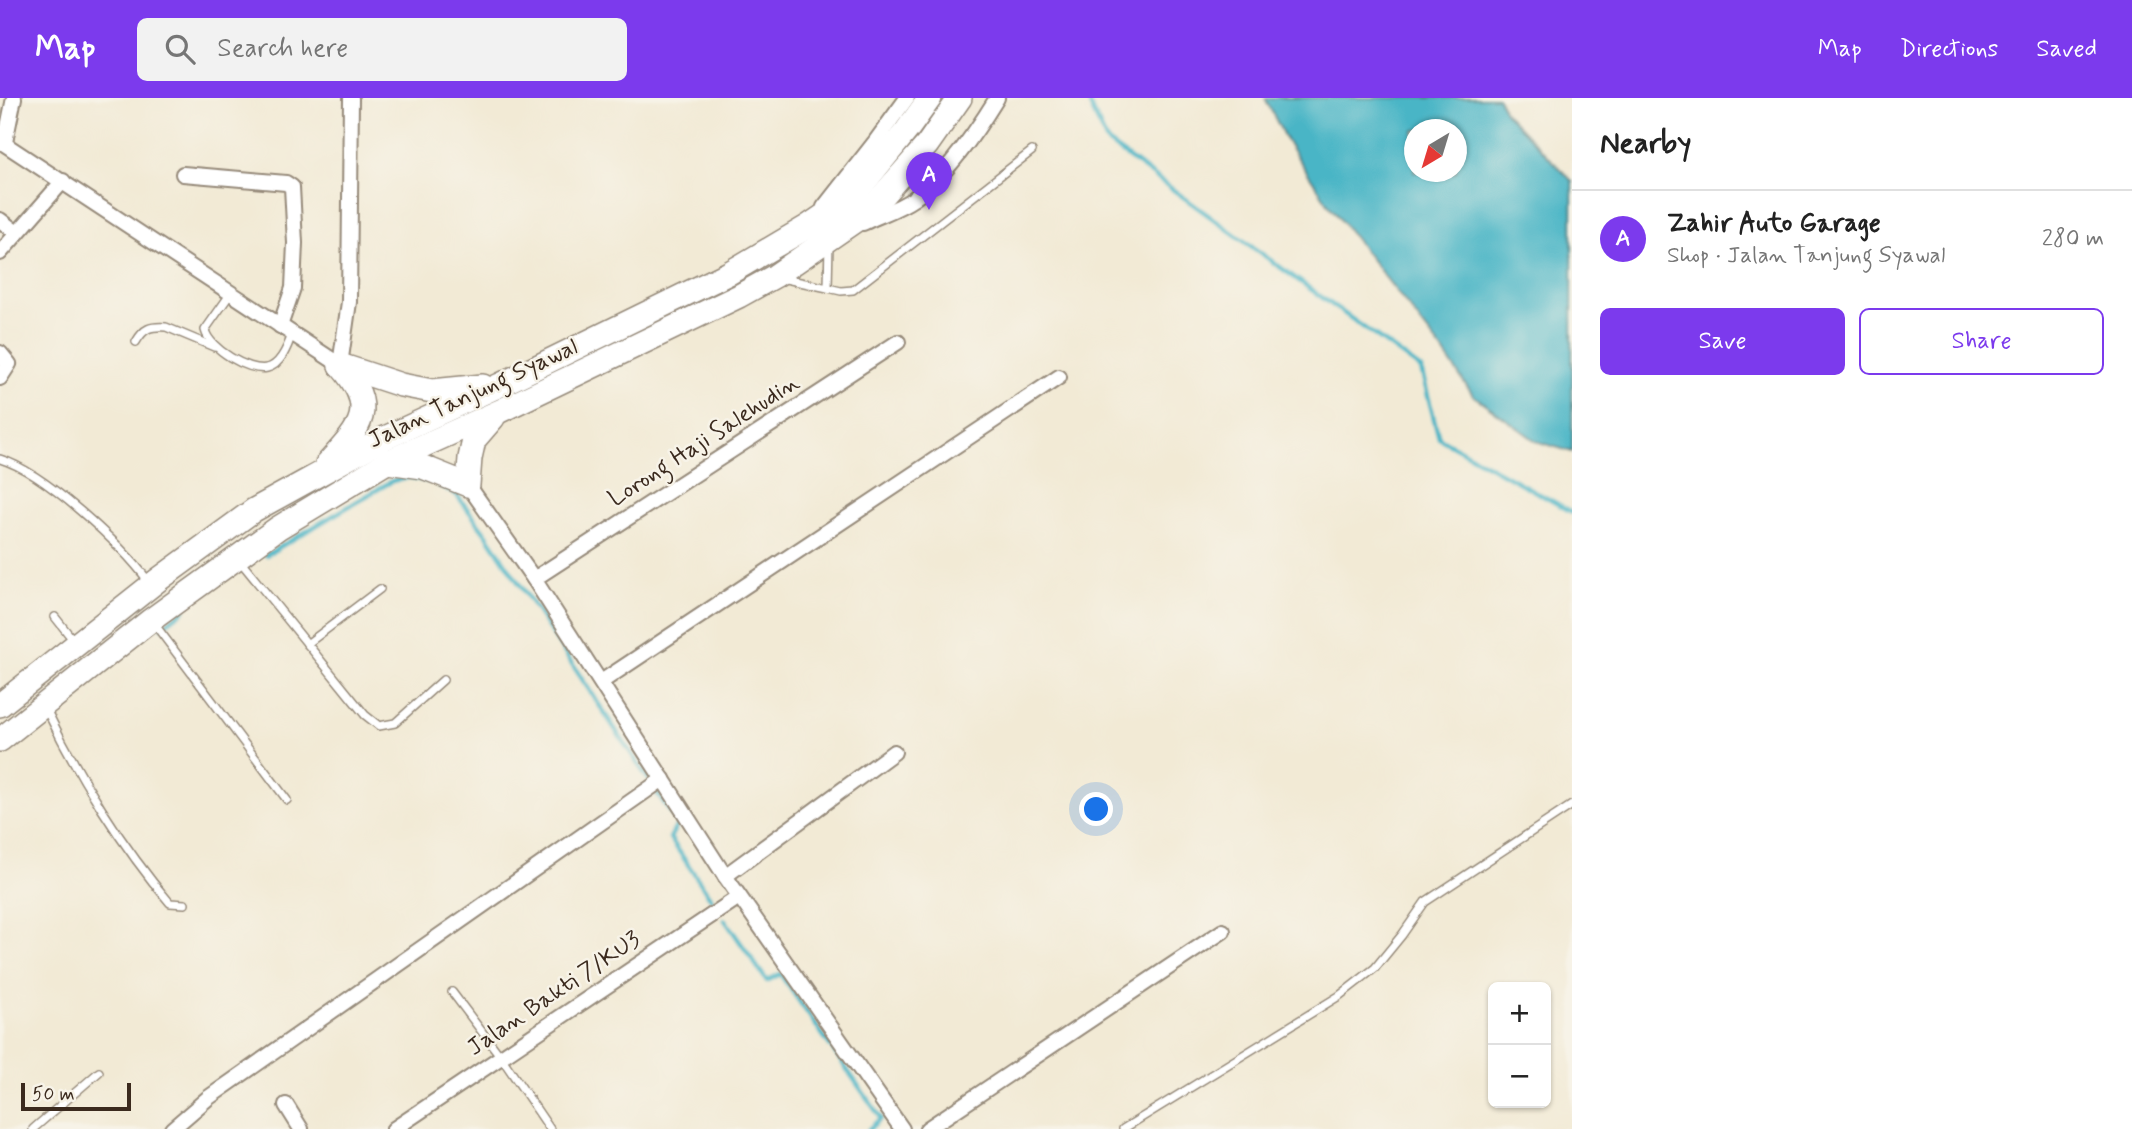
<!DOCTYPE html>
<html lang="en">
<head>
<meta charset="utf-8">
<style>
	:root { --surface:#fff; --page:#f2f2f2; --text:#222; --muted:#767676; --line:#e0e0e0; --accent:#7c3aed }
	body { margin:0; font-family:Mynerve,sans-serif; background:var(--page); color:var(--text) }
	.controls { position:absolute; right:21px; bottom:21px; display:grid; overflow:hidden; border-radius:10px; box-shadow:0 2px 5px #0004 }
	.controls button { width:63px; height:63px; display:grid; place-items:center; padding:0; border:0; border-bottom:2px solid var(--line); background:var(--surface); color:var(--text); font:35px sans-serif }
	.compass { position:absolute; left:1404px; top:21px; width:63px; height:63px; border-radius:50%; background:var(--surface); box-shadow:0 2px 5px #0004; rotate:218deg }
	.scale { position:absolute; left:21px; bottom:18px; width:110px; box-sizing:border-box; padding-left:7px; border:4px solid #3b2a1e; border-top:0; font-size:19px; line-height:24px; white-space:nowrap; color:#3b2a1e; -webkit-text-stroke:5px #f7f3e8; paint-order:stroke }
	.you { position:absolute; left:1097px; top:712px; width:24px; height:24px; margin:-18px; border:5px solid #fff; border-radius:50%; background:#1a73e8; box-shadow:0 0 0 10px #1a73e833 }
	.badge { display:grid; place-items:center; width:46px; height:46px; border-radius:50%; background:var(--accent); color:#fff; font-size:23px; font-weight:700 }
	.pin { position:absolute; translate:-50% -58px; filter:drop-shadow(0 2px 4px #0008) }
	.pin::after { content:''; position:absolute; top:37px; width:24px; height:21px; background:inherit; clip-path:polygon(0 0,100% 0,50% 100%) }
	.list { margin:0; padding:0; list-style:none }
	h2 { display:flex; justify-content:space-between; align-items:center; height:91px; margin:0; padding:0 28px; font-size:30px }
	h2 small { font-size:23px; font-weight:400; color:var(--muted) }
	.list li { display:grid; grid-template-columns:46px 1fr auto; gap:21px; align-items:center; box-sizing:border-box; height:98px; padding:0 28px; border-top:2px solid var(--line) }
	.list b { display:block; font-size:26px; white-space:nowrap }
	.list p { margin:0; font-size:23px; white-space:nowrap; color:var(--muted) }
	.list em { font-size:23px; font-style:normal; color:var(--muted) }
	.actions { display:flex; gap:14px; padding:21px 28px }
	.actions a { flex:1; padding:16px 0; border:2px solid var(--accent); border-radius:10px; text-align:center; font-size:24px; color:var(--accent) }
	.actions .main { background:var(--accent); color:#fff }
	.icon { flex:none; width:38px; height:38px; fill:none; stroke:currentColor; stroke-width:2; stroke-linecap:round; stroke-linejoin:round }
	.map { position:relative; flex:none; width:1572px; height:1031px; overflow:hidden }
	header { display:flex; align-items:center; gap:42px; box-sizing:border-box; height:98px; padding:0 35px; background:var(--accent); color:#fff }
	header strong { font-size:33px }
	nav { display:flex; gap:38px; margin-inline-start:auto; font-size:24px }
	.search { width:490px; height:63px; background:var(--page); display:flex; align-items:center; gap:18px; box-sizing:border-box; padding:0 24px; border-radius:10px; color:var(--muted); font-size:26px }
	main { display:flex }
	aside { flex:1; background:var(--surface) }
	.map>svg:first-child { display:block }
	.water { fill:#4ab5c6; stroke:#427072; stroke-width:2; fill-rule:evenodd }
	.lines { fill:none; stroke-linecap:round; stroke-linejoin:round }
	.stream { stroke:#4ab5c6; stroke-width:4.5 }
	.lane-casing { stroke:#968a7a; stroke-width:10 }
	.street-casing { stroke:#968a7a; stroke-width:18 }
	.primary-casing { stroke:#968a7a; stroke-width:26 }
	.lane { stroke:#fff; stroke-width:7 }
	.street { stroke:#fff; stroke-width:14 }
	.primary { stroke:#fff; stroke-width:23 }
	.labels { text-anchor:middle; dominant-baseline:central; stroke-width:5; stroke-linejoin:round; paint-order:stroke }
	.street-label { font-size:24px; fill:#3b2a1e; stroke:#f7f3e8 }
</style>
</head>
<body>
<header>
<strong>Map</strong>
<div class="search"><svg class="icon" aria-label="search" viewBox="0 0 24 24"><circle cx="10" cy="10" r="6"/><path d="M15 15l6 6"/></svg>Search here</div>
<nav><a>Map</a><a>Directions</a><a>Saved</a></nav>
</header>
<main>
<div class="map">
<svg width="1572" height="1031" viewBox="0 0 1572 1031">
	<rect width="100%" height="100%" fill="#f7f3e8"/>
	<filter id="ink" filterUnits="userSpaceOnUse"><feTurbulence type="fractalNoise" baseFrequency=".0143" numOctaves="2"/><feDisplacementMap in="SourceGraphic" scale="14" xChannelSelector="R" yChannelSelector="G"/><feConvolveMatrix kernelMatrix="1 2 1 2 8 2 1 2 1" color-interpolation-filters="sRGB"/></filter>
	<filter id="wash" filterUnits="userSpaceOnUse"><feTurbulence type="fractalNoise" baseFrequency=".00686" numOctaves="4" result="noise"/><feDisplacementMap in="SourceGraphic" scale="28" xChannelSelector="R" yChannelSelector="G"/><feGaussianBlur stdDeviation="1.57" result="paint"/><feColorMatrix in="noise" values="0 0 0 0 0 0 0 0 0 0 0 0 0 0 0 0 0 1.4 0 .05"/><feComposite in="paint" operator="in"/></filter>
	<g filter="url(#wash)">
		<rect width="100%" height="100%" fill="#f2ead5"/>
		<path class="water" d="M 1265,0 L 1498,0 L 1505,14 L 1572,83 L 1572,354 L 1536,343 L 1473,297 L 1442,252 L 1329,107 L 1286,42 ZM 1414,32 L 1456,32 L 1456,74 L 1414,74 Z"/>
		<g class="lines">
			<g class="stream">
				<path d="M 1087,0 L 1107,44 L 1421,271 L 1439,340 L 1572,414"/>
				<path d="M 440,388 L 456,396 L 487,437 L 648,681"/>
				<path d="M 266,457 L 392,383 L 408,379 L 429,383"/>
				<path d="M 162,529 L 184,512"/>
				<path d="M 657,695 L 678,725 L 670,740 L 712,802"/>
				<path d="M 725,822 L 767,883 L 780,876 L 881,1020 L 869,1031"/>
			</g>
		</g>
	</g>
	<g filter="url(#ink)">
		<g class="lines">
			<g class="lane-casing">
				<g id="lane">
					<path d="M 781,180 L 828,190 L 829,145"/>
					<path d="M 828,190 L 841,193 L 853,192 L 1032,53"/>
					<path d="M 231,195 L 205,232 C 209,250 248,274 267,270 C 281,267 288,248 292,236"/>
					<path d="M 136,244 C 144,230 150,228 166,229 L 214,249"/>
					<path d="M 0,361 C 44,374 121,446 149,484"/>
					<path d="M 240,463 L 365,617 L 379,628 L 395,625 L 443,582"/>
					<path d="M 55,519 L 74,543"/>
					<path d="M 153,524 L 287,702"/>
					<path d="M 307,546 L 380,491"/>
					<path d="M 46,611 C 78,677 122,749 170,805 L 185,806"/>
					<path d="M 452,894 L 501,959 L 550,1031"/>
					<path d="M 33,1031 L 99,974"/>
					<path d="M 1123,1031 L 1339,898 L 1375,870 L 1402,837 L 1425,804 L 1572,707"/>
				</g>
			</g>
			<g class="street-casing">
				<g id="street">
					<path d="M 0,43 L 340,267 L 349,204 L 351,0"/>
					<path d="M 5,44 L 14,0"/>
					<path d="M 183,76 L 286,85 L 292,89 L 295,145 L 293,190 L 280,228"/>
					<path d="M 824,109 L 875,44 L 907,0"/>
					<path d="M 0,122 L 17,135"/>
					<path d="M 863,125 C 879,117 899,111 913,101 C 946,79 976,34 997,0"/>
					<path d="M 0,155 L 63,83"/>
					<path d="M 0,255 L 9,266 L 0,280"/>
					<path d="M 468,387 L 534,481 L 725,778 L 902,1031"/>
					<path d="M 534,481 L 898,244"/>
					<path d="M 601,584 L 1059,279"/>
					<path d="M 725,778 L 894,654"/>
					<path d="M 286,1007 L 301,1031"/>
					<path d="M 172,1031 L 208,1000 L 663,681"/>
					<path d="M 394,1031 L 739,799"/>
					<path d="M 927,1031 L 1223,833"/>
				</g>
			</g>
			<g class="primary-casing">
				<g id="primary">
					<path d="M 340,267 L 401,287 L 432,293 L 483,288"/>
					<path d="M 388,364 L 423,369 L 468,387 L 470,360 L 474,342 L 493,320"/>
					<path d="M 327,366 C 361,329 379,311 340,267"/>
					<path d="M 0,607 L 158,482 L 254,412 L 385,340 L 500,287 L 729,175 L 807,129 L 854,97 L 907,32 L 930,0"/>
					<path d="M 0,642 L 151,522 L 278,430 L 387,364 L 500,313 L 739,198 L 775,178 L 869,113 L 927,47 L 960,0"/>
				</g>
			</g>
			<use href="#lane" class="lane"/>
			<use href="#street" class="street"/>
			<use href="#primary" class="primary"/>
		</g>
	</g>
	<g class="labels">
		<g class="street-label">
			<text transform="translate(473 296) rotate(-25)">Jalan Tanjung Syawal</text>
			<text transform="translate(704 343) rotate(-33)">Lorong Haji Salehudin</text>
			<text transform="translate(554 896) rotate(-34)">Jalan Bakti 7/KU3</text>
		</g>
	</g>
</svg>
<div class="controls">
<button>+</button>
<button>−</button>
</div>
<svg class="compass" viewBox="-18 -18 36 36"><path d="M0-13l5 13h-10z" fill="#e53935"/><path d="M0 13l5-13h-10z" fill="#767676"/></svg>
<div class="scale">50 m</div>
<div class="you"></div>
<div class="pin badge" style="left:929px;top:112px">A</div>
</div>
<aside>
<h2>Nearby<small></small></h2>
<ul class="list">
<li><span class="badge">A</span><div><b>Zahir Auto Garage</b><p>Shop · Jalan Tanjung Syawal</p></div><em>280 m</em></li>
</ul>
<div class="actions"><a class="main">Save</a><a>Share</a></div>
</aside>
</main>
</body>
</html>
